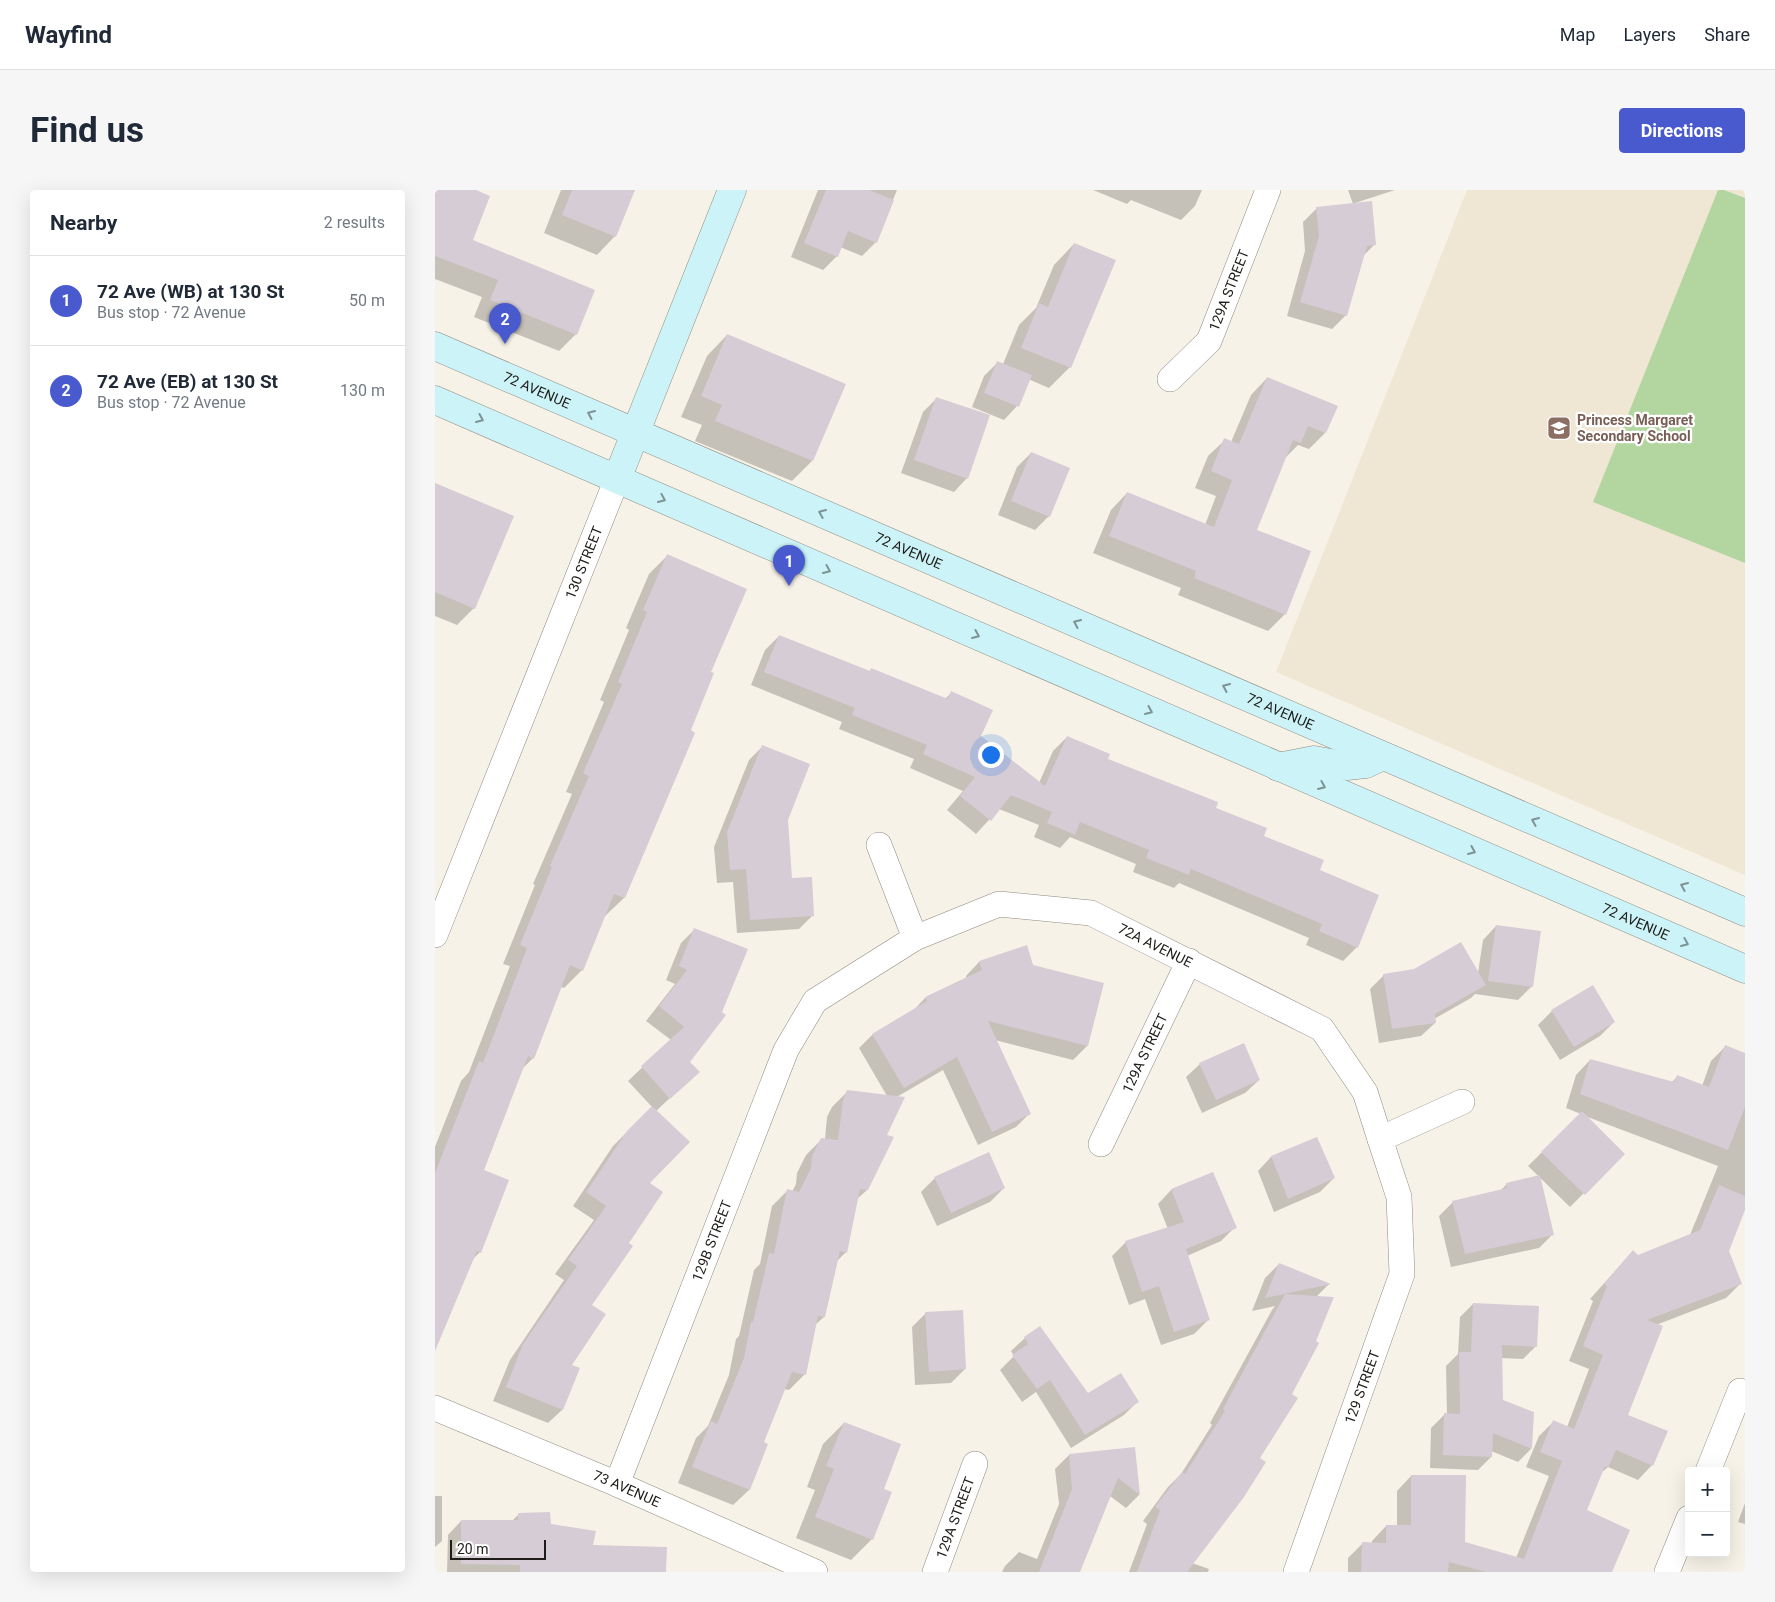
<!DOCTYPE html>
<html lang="en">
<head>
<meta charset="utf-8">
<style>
	:root { --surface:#fff; --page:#f6f6f7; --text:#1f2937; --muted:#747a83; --line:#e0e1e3; --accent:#485ace }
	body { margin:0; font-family:Roboto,sans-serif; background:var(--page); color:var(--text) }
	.controls { position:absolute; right:15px; bottom:15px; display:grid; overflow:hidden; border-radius:5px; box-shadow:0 5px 20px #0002 }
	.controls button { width:45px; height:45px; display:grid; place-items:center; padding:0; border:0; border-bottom:1px solid var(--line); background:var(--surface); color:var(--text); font:25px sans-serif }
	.scale { position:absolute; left:15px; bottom:12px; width:96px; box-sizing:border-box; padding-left:5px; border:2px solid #1e1c18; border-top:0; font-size:14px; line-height:18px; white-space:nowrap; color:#1e1c18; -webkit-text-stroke:4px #fff; paint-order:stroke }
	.you { position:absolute; left:555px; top:564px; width:18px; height:18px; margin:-12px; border:4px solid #fff; border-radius:50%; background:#1a73e8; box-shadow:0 0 0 8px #1a73e833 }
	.badge { display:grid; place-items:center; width:32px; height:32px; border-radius:50%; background:var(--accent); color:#fff; font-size:16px; font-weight:700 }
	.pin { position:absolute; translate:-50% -41px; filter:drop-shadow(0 1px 2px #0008) }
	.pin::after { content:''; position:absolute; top:26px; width:18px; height:15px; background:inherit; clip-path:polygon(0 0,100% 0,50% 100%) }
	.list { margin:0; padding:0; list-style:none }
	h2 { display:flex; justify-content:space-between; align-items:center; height:65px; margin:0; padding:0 20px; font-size:21px }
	h2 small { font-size:16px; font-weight:400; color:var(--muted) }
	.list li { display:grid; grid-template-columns:32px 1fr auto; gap:15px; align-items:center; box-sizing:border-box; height:90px; padding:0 20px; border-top:1px solid var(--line) }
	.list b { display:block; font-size:19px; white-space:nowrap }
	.list p { margin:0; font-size:16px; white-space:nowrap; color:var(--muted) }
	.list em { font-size:16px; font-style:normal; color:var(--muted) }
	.map { position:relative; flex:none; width:1310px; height:1382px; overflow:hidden; border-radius:5px }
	header { display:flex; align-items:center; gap:30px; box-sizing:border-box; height:70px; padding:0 25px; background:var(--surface); border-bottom:1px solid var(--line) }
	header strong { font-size:24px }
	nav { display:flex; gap:28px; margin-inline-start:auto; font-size:18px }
	.intro { display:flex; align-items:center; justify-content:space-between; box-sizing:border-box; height:120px; padding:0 30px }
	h1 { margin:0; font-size:35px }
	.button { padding:12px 22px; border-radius:5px; background:var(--accent); color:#fff; font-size:18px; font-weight:700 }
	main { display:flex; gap:30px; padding:0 30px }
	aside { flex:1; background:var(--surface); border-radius:5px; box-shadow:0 5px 20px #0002 }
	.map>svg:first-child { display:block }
	.built { fill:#efe6d4 }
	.green { fill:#b3d6a0 }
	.shadow { fill:#0003 }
	.building { fill:#d5ccd5 }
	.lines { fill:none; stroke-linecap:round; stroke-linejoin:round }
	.street-casing { stroke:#908b80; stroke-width:26 }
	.secondary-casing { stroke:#908b80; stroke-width:29 }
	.street { stroke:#fff; stroke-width:25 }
	.secondary { stroke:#ccf4f8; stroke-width:28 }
	.oneway { stroke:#7e9393 }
	.labels { text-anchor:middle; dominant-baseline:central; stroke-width:4.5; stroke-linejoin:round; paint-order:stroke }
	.street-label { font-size:14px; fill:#1e1c18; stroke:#fff }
	.education-label { font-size:14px; font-weight:bold; fill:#785e54; stroke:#fff; text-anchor:start }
</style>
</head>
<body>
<header>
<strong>Wayfind</strong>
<nav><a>Map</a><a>Layers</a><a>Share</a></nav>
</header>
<div class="intro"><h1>Find us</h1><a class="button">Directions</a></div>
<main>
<aside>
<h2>Nearby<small>2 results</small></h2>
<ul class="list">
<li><span class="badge">1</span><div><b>72 Ave (WB) at 130 St</b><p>Bus stop · 72 Avenue</p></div><em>50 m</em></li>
<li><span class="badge">2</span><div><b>72 Ave (EB) at 130 St</b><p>Bus stop · 72 Avenue</p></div><em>130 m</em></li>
</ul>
</aside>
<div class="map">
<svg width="1310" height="1382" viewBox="0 0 1310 1382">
	<rect width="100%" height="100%" fill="#f7f2e7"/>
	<path class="built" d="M 1032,0 L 1310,0 L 1310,685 L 841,482 Z"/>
	<path class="green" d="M 1283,0 L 1289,0 L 1310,8 L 1310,373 L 1158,312 Z"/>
	<g class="shadow">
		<path d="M 0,0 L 37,0 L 36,51 L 141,144 L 124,161 L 39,127 L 47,107 L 0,89 Z"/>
		<path d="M 126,0 L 199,0 L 180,46 L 162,65 L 109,43 Z"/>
		<path d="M 383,0 L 462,0 L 441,52 L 427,66 L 405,57 L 402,66 L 388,80 L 356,67 Z"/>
		<path d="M 658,0 L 767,0 L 760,16 L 746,30 L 696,10 L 692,14 Z"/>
		<path d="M 913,0 L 960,0 L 920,13 L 939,55 L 928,66 L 911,125 L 897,139 L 852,126 L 870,61 L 868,32 L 882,18 L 918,14 Z"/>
		<path d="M 639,54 L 635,177 L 614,198 L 593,189 L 582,216 L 569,230 L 537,217 L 549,186 L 563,172 L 568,174 L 584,135 L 601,118 L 619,75 Z"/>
		<path d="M 292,145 L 377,271 L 357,291 L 260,251 L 267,235 L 246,227 L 272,166 Z"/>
		<path d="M 832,188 L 890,243 L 874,259 L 863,255 L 849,269 L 820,340 L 850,424 L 833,441 L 743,405 L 746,398 L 658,363 L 676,320 L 692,303 L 770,335 L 781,306 L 760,298 L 773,266 L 790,250 L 796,252 L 816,205 Z"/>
		<path d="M 502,208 L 532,288 L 519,302 L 466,283 L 488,222 Z"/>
		<path d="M 596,263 L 633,278 L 614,326 L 600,340 L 563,325 L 582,277 Z"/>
		<path d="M 0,294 L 39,418 L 22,435 L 0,426 Z"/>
		<path d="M 232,366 L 275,483 L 254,541 L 258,543 L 189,708 L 170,726 L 169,725 L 147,780 L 129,798 L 126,797 L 98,868 L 87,879 L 48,981 L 45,1062 L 37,1070 L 0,1153 L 0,957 L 26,891 L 34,882 L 75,776 L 68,774 L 100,695 L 98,694 L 137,604 L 131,602 L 169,512 L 165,510 L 194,440 L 191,438 L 214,384 Z"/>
		<path d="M 344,446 L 434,482 L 510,509 L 516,503 L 545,546 L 604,593 L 618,561 L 632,547 L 671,569 L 779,618 L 884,681 L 922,757 L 908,771 L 871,755 L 874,748 L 744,693 L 739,698 L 698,682 L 701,674 L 635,647 L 625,658 L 599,647 L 604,635 L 564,619 L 541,644 L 512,620 L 528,601 L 475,578 L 479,569 L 404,539 L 407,532 L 316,495 L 330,460 Z"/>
		<path d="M 328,556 L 351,630 L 356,690 L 378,725 L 364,739 L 302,743 L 298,692 L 282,693 L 279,657 L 314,570 Z"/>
		<path d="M 1061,736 L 1097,796 L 1083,810 L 1040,804 L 1036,808 L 999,829 L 1000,833 L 986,846 L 944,853 L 935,799 L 949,785 L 1043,783 L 1048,750 Z"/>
		<path d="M 260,739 L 254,872 L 249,895 L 221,921 L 213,993 L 192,1053 L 155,1115 L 135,1175 L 127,1220 L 113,1233 L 58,1211 L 75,1170 L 129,1090 L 120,1084 L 159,1030 L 138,1016 L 178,956 L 217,917 L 193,891 L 236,850 L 211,831 L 240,794 L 231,790 L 246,753 Z"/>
		<path d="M 591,757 L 598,776 L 668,794 L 652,856 L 638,870 L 560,850 L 595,923 L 581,937 L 543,955 L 508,880 L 460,908 L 450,945 L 432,1000 L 421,1010 L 411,1062 L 402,1071 L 389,1127 L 380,1135 L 370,1184 L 354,1200 L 349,1199 L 327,1253 L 332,1255 L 314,1300 L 298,1315 L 243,1293 L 261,1248 L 273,1236 L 294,1185 L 301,1149 L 304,1146 L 319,1080 L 325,1074 L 337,1016 L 352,1001 L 357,1002 L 361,994 L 362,983 L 371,965 L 387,949 L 390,949 L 392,927 L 397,917 L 413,901 L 452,906 L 424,858 L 437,845 L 477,822 L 490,808 L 531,789 L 531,786 L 544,772 Z"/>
		<path d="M 1117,821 L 1179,832 L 1165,846 L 1125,870 L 1103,835 Z"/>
		<path d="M 1291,856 L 1310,864 L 1310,1017 L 1292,1060 L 1305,1094 L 1291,1108 L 1221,1135 L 1191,1225 L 1217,1275 L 1203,1290 L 1173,1277 L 1165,1284 L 1150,1321 L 1171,1382 L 913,1382 L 913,1368 L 927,1354 L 937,1354 L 937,1351 L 951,1336 L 962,1336 L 962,1301 L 976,1286 L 1029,1353 L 1081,1368 L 1114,1286 L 1091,1277 L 1104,1246 L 1118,1232 L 1132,1237 L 1154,1179 L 1134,1171 L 1158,1111 L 1155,1109 L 1198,1061 L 1203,1066 L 1255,1045 L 1283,976 L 1150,926 L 1188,964 L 1135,1017 L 1093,976 L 1146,924 L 1131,918 L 1141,885 L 1155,870 L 1236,893 L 1243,886 L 1267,896 L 1276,871 Z"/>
		<path d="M 765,874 L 824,890 L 810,903 L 767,923 L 751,887 Z"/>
		<path d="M 882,948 L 899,988 L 885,1002 L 839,1022 L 823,981 L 836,967 Z"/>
		<path d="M 777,983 L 800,1037 L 786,1051 L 752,1066 L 773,1130 L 759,1144 L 726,1155 L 710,1109 L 694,1115 L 677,1066 L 691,1052 L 733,1039 L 723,1014 L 736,1000 Z"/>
		<path d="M 500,988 L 569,998 L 555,1012 L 502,1036 L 486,1002 Z"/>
		<path d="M 1072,994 L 1117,1045 L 1104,1058 L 1016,1077 L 1004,1026 L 1018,1012 L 1065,1001 Z"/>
		<path d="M 844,1074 L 894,1094 L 881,1107 L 757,1373 L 774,1379 L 773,1382 L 694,1382 L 712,1334 L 708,1331 L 733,1297 L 746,1284 L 777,1235 L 775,1233 L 837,1120 L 840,1116 L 817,1121 L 830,1088 Z"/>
		<path d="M 1038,1114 L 1101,1156 L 1088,1169 L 1066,1168 L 1067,1211 L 1096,1259 L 1083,1272 L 1056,1261 L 1056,1267 L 1043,1280 L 995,1278 L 996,1238 L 1009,1225 L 1012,1225 L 1011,1176 L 1023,1164 L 1025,1127 Z"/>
		<path d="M 491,1123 L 530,1179 L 516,1193 L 480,1195 L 477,1137 Z"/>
		<path d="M 590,1148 L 653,1204 L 702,1212 L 689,1225 L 636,1258 L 601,1202 L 587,1212 L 565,1180 L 579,1166 L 576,1161 Z"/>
		<path d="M 409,1233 L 447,1300 L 437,1349 L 416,1370 L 361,1348 L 380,1300 L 372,1297 L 388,1254 Z"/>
		<path d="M 699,1258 L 704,1305 L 691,1318 L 675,1306 L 640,1382 L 567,1382 L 570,1376 L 584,1362 L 602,1369 L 624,1314 L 620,1279 L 634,1265 Z"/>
		<path d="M 0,1306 L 7,1306 L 7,1351 L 0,1357 Z"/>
		<path d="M 1310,1313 L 1310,1334 L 1303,1332 Z"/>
		<path d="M 83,1325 L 115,1335 L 157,1356 L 230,1382 L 12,1382 L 13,1345 L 26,1331 L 77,1331 Z"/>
	</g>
	<g class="building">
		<path d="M 0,0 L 41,0 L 55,6 L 38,50 L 160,100 L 142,145 L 55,110 L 63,90 L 0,66 Z"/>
		<path d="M 137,0 L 200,0 L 181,47 L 127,25 Z"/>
		<path d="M 391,0 L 434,0 L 459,10 L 442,53 L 413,41 L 403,67 L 369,53 Z"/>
		<path d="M 937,11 L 941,55 L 932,56 L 912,126 L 865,112 L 884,46 L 881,17 Z"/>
		<path d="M 639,53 L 681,70 L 636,178 L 586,158 L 604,113 L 613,117 Z"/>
		<path d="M 292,144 L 411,194 L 378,271 L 280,231 L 287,215 L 266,206 Z"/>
		<path d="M 562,171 L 597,185 L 584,217 L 549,203 Z"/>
		<path d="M 832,187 L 903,216 L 891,243 L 873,236 L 866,253 L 858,250 L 822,340 L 876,361 L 851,425 L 759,388 L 761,381 L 674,346 L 692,302 L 779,337 L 797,290 L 776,281 L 789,248 L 804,254 Z"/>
		<path d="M 501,207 L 555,225 L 533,289 L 479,270 Z"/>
		<path d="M 596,262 L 635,278 L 615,327 L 576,311 Z"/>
		<path d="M 0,293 L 79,326 L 40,419 L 0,402 Z"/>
		<path d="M 232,364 L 312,399 L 276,482 L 279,483 L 256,540 L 260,543 L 190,708 L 179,704 L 148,781 L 135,775 L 99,869 L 93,866 L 49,980 L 74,990 L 46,1063 L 42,1061 L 0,1161 L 0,983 L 44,871 L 48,873 L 92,758 L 85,755 L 117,677 L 115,676 L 154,586 L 148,583 L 187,494 L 183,492 L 212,422 L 208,420 Z"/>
		<path d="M 344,445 L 435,481 L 436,478 L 513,509 L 516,501 L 558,520 L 546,546 L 610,596 L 632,546 L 675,564 L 673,569 L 783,612 L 781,618 L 832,638 L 829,646 L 889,670 L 885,680 L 944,705 L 923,758 L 884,741 L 887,734 L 756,679 L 754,685 L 711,668 L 714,660 L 645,632 L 640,645 L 612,633 L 617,622 L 576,605 L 556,631 L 525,606 L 540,587 L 488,564 L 492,555 L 417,525 L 420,518 L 329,482 Z"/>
		<path d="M 327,555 L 375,574 L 353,630 L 357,688 L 377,687 L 379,726 L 315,730 L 311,679 L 295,680 L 292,642 Z"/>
		<path d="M 1061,735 L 1106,741 L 1098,797 L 1053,791 Z"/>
		<path d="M 259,738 L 313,759 L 287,822 L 291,825 L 255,872 L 265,882 L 235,909 L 206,876 L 249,837 L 224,816 L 252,780 L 244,776 Z"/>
		<path d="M 1026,752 L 1051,795 L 1000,824 L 1001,833 L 957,839 L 948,784 L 979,779 Z"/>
		<path d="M 592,755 L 598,775 L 669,793 L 653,856 L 553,831 L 596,924 L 557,942 L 522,867 L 469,898 L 437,844 L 492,811 L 490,807 L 547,780 L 544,771 Z"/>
		<path d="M 1158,795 L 1180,832 L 1139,857 L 1116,820 Z"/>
		<path d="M 809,853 L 825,890 L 781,910 L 764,873 Z"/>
		<path d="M 1290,855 L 1310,863 L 1310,917 L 1293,960 L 1145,904 L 1155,869 L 1239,892 L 1242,885 L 1274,897 Z"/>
		<path d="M 412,900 L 470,907 L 452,945 L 459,947 L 433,1000 L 425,999 L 412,1063 L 405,1061 L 390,1127 L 383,1126 L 371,1185 L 357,1182 L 329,1252 L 333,1254 L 315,1300 L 257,1277 L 276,1231 L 282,1234 L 309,1168 L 316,1132 L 318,1132 L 334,1063 L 339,1064 L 352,999 L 364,1002 L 376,978 L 377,966 L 386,948 L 403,950 L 408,910 Z"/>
		<path d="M 217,916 L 255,952 L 215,993 L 228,1002 L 194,1053 L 198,1056 L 157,1115 L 171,1124 L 137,1175 L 145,1178 L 128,1220 L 71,1197 L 88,1154 L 142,1076 L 133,1070 L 171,1016 L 151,1002 L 192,941 Z"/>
		<path d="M 1147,921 L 1190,964 L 1150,1005 L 1106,962 Z"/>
		<path d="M 882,947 L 900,988 L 853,1009 L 836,966 Z"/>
		<path d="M 554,962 L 570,998 L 516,1023 L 499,987 Z"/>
		<path d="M 778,982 L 802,1038 L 751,1059 L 775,1130 L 739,1142 L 724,1096 L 707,1102 L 690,1051 L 749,1032 L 736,999 Z"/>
		<path d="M 1105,985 L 1119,1045 L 1030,1064 L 1017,1011 L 1072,998 L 1071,993 Z"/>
		<path d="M 1284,995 L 1310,1006 L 1310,1020 L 1294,1061 L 1307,1094 L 1212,1130 L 1228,1136 L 1193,1225 L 1233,1241 L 1218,1276 L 1181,1260 L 1173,1278 L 1170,1276 L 1152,1320 L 1195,1340 L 1177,1382 L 1051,1382 L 1014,1372 L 1013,1382 L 926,1382 L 927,1352 L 951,1353 L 951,1335 L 976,1335 L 976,1285 L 1031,1285 L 1030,1352 L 1089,1369 L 1127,1271 L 1105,1262 L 1118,1230 L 1139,1239 L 1168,1165 L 1148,1156 L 1172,1096 L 1169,1094 L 1198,1060 L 1203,1065 L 1265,1040 Z"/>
		<path d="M 844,1073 L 896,1094 L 830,1108 Z"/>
		<path d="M 850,1104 L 899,1107 L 881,1151 L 884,1153 L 857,1204 L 863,1208 L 825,1268 L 831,1272 L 809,1307 L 752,1382 L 702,1382 L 725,1320 L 720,1317 L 747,1282 L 750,1284 L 790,1221 L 788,1219 Z"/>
		<path d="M 1038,1113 L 1104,1116 L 1102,1157 L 1067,1155 L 1068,1210 L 1099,1222 L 1097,1259 L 1058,1243 L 1057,1267 L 1008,1265 L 1009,1223 L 1025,1224 L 1024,1162 L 1036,1162 Z"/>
		<path d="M 528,1120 L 531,1179 L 494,1182 L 490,1122 Z"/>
		<path d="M 605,1136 L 653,1203 L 686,1183 L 704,1212 L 650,1245 L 615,1190 L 602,1199 L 577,1165 L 593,1154 L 589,1147 Z"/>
		<path d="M 409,1232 L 466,1254 L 449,1299 L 457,1302 L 438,1350 L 380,1327 L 399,1279 L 391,1276 Z"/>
		<path d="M 700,1257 L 705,1305 L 683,1288 L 645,1382 L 604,1382 L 637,1299 L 634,1264 Z"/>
		<path d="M 115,1322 L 116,1334 L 161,1341 L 158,1355 L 232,1357 L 231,1382 L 85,1382 L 85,1375 L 26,1374 L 26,1330 L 83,1330 L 83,1323 Z"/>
	</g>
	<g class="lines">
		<g class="street-casing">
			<g id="street">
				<path id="s1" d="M 735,189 L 774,151 L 833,0"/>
				<path d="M 444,655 L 480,748"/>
				<path id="s2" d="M 0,745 L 182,289"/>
				<path d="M 945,949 L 1027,912"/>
				<path id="s3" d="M 666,954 L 754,771"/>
				<path id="s4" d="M 0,1218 L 182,1294 L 380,1382"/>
				<path d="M 1273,1281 L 1305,1201 L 1310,1203"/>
				<path id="s5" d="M 182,1294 L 351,860 L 380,811 L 480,748 L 564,714 L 656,723 L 887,839 L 930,902 L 945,949 L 964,1007 L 967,1084 L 861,1382"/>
				<path id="s6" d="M 500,1382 L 540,1274"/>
				<path d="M 1232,1382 L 1254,1328"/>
			</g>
		</g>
		<g class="secondary-casing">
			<g id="secondary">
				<path id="s7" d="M 0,156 L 1310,722"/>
				<path id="s8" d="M 0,210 L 1310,779"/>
				<path d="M 182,289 L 297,0"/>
				<path d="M 843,577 L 879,570 L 912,576 L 931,574 L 948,566"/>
			</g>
		</g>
		<use href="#street" class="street"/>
		<use href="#secondary" class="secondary"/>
	</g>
	<defs><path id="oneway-chevron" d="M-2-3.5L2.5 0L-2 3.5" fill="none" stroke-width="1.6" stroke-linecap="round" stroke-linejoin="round" transform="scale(1.25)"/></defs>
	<g class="oneway">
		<use href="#oneway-chevron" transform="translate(156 224) rotate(-156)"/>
		<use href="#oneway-chevron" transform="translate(45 229) rotate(24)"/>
		<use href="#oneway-chevron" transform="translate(227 309) rotate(24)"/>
		<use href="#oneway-chevron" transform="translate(387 323) rotate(-157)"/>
		<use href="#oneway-chevron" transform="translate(392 380) rotate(24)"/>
		<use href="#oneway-chevron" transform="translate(642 433) rotate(-156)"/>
		<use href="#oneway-chevron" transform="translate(541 445) rotate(23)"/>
		<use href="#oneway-chevron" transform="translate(791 497) rotate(-156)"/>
		<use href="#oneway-chevron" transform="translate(714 521) rotate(24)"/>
		<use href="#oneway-chevron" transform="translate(887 596) rotate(23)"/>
		<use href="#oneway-chevron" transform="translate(1100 631) rotate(-157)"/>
		<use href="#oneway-chevron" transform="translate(1037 661) rotate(23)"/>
		<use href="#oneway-chevron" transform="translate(1249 696) rotate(-157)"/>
		<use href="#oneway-chevron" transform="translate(1250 753) rotate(23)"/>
	</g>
	<defs>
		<g id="school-square" transform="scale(1.25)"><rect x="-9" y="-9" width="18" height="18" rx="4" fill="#8d6e63" stroke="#fff"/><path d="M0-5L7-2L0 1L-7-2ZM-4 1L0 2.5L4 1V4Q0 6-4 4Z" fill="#fff"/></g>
	</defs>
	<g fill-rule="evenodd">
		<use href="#school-square" x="1124" y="238"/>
	</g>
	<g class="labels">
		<g class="street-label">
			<text stroke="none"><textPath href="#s1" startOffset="109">129A STREET</textPath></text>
			<text stroke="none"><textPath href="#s7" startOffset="111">72 AVENUE</textPath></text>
			<text stroke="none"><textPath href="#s7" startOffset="516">72 AVENUE</textPath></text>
			<text stroke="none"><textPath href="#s2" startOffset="401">130 STREET</textPath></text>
			<text stroke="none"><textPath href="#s7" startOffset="921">72 AVENUE</textPath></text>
			<text stroke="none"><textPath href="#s8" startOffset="1309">72 AVENUE</textPath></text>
			<text stroke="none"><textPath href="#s5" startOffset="896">72A AVENUE</textPath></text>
			<text stroke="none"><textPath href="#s3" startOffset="101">129A STREET</textPath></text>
			<text stroke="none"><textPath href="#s5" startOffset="261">129B STREET</textPath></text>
			<text transform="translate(927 1197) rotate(-70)">129 STREET</text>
			<text stroke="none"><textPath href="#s4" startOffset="208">73 AVENUE</textPath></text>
			<text stroke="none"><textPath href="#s6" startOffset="58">129A STREET</textPath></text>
		</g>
		<g class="education-label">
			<text x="1142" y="230">Princess Margaret<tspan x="1142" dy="16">Secondary School</tspan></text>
		</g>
	</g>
</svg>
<div class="controls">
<button>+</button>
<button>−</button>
</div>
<div class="scale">20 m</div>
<div class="you"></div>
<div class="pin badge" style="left:354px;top:396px">1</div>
<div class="pin badge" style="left:70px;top:154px">2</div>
</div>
</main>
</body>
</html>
